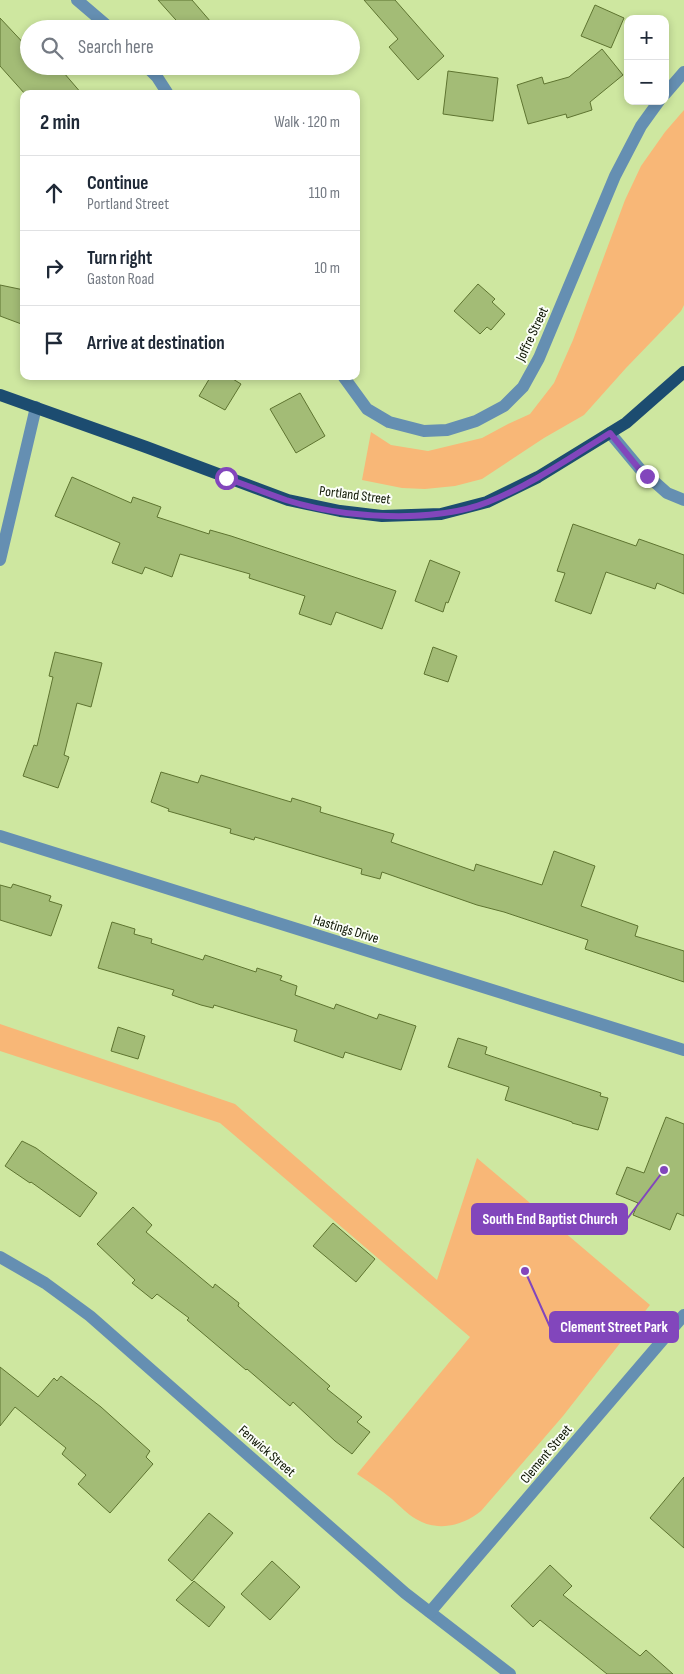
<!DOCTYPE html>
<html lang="en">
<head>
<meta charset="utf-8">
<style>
	:root { --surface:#fff; --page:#f6f6f7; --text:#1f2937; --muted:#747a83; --line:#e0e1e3 }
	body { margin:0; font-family:"Sofia Sans Condensed",sans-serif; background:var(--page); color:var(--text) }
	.controls { position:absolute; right:15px; top:15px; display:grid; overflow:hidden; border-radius:10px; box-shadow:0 2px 8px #0003 }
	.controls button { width:45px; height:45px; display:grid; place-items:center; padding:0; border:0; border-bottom:1px solid var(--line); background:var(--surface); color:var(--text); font:25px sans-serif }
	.stop { position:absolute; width:15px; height:15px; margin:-11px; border:4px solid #8246bc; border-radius:50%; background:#fff }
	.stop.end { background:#8246bc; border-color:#fff; box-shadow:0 1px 5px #0008 }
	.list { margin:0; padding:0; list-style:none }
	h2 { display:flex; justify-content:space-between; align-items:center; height:65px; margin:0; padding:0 20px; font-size:21px }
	h2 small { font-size:16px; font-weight:400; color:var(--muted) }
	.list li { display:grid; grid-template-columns:32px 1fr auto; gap:15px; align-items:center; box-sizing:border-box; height:75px; padding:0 20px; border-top:1px solid var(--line) }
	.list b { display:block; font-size:19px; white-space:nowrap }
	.list p { margin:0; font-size:16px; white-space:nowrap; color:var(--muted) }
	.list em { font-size:16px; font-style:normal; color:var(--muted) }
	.icon { flex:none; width:28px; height:28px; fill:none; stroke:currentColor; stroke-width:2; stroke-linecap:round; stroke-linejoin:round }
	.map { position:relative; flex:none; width:684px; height:1674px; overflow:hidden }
	.search { position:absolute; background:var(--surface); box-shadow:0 2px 8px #0003; left:20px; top:20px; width:340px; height:55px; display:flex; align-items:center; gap:12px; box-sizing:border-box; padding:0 18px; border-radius:28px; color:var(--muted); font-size:19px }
	.panel { position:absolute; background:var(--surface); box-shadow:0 2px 8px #0003; left:20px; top:90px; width:340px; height:290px; border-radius:10px }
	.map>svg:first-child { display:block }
	.green { fill:#f8b777 }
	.building { fill:#a3bc76; stroke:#5e7430 }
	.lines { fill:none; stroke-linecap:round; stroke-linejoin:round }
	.minor { stroke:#658fb2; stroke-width:12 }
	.major { stroke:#1c4c70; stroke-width:12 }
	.route { stroke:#8246bc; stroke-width:6 }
	.labels { text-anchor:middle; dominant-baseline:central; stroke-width:4; stroke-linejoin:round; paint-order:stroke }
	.street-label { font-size:14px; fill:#0b1300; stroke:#fbfef7 }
	.leader { fill:none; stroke:#8246bc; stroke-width:2 }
	.callout-dot { fill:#8246bc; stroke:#fbfef7; stroke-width:2 }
	.callout { fill:#8246bc; stroke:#8246bc; stroke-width:2 }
	.callout-label { font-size:15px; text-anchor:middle; font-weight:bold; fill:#fff }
</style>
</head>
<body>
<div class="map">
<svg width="684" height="1674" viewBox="0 0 684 1674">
	<rect width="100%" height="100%" fill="#cee7a0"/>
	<g class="green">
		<path d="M 684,110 L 684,305 L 681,311 L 626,368 L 584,415 L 544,438 L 482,479 L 455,486 L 425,489 L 402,488 L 362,480 L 371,432 L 391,445 L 428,451 L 482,438 L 508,424 L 530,414 L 554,383 L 573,340 L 625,200 L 641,166 L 665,132 Z"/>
		<path d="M 0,1024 L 235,1104 L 437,1280 L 477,1158 L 650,1305 L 563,1416 L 481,1511 C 463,1526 437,1532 416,1519 C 407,1514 400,1506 392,1499 C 381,1490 369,1482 357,1474 L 470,1337 L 220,1123 L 0,1051 Z"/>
	</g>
	<g class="building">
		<path d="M 158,0 L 192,0 L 217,29 L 184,29 Z"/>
		<path d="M 364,0 L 395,0 L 444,56 L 418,80 L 389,47 L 398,39 Z"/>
		<path d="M 595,5 L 624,18 L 611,48 L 581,36 Z"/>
		<path d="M 0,18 L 29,49 L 29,66 L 58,66 L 82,94 L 25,94 L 0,66 Z"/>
		<path d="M 602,49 L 623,75 L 590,102 L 592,110 L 567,118 L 566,114 L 528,124 L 517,85 L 542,77 L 544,84 L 569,77 Z"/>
		<path d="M 448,71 L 498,78 L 493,121 L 443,114 Z"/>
		<path d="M 478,284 L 495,299 L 492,302 L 505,314 L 491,330 L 487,327 L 480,334 L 454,311 Z"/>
		<path d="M 0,285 L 24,290 L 24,325 L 0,316 Z"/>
		<path d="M 211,376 L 228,376 L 241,384 L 225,410 L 199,396 Z"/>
		<path d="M 300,393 L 325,436 L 296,453 L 270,409 Z"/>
		<path d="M 72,477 L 131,503 L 133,497 L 161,507 L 157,517 L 209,534 L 210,530 L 231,536 L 396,591 L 382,629 L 336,612 L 331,625 L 299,614 L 305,596 L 249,578 L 250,574 L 180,554 L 172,577 L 145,567 L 142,574 L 112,563 L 120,543 L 55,516 Z"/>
		<path d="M 573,524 L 636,546 L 639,539 L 684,555 L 684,594 L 657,583 L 655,589 L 606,572 L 591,614 L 555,601 L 565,573 L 557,571 Z"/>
		<path d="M 430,560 L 460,572 L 448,603 L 446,602 L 443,612 L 415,601 Z"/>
		<path d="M 433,647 L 457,656 L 448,682 L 424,674 Z"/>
		<path d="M 55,652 L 102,663 L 91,707 L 77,703 L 64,755 L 69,757 L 58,788 L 23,776 L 34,745 L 37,746 L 53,677 L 49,676 Z"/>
		<path d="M 161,772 L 198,783 L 201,775 L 291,802 L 292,798 L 321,807 L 320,812 L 394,834 L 391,842 L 474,871 L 476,864 L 542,885 L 554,851 L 595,866 L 581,906 L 638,926 L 635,936 L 684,951 L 684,982 L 585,949 L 588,940 L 504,912 L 477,905 L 382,872 L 380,879 L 361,874 L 362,869 L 255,837 L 254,840 L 230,833 L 231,829 L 168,811 L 169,809 L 151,802 Z"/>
		<path d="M 13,884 L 51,896 L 49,901 L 62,905 L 51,936 L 0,920 L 0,885 L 11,888 Z"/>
		<path d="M 112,922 L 135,929 L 134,934 L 152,939 L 151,943 L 203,960 L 205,955 L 256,972 L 257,968 L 282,976 L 280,980 L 297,986 L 295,995 L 334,1009 L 336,1004 L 377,1019 L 379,1014 L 416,1026 L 401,1070 L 345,1052 L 343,1058 L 294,1041 L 297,1030 L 214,1005 L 213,1008 L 201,1005 L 172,995 L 174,990 L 98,968 Z"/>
		<path d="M 118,1027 L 145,1036 L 138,1059 L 111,1051 Z"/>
		<path d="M 458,1038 L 487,1047 L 485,1054 L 601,1093 L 600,1096 L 608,1098 L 598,1130 L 572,1123 L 572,1122 L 505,1100 L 509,1087 L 448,1067 Z"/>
		<path d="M 666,1117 L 684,1124 L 684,1216 L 677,1213 L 670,1230 L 633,1215 L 638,1203 L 616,1194 L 627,1167 L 644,1173 Z"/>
		<path d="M 22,1141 L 36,1148 L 97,1193 L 80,1217 L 31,1182 L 30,1183 L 5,1166 Z"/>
		<path d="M 133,1207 L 152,1225 L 146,1232 L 213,1288 L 215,1284 L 239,1303 L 238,1306 L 330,1386 L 327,1389 L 362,1417 L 357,1422 L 370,1432 L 352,1454 L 335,1441 L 293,1402 L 290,1406 L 247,1369 L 246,1370 L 187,1320 L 189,1318 L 157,1294 L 152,1299 L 132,1283 L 135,1280 L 97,1244 Z"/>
		<path d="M 333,1223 L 375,1259 L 356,1282 L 313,1246 Z"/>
		<path d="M 0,1367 L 38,1397 L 54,1378 L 57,1381 L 61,1376 L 101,1407 L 150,1451 L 146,1457 L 153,1464 L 110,1513 L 78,1484 L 86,1475 L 62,1454 L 66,1448 L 15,1407 L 0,1426 Z"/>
		<path d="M 684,1477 L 684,1548 L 650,1518 Z"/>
		<path d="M 209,1513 L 233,1533 L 192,1581 L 168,1560 Z"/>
		<path d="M 272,1561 L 300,1587 L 270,1620 L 241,1594 Z"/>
		<path d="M 550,1565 L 572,1586 L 563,1595 L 640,1656 L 646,1650 L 673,1674 L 607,1674 L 540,1620 L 533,1627 L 511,1606 Z"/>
		<path d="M 194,1581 L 225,1607 L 209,1627 L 176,1600 Z"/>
	</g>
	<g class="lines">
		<g class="minor">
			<path d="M 77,0 L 111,29"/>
			<path d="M 146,66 L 157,77 L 168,94"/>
			<path d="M 665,94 L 684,72"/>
			<path d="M 343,376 L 367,409 L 389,422 L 424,431 L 447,430 L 476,421 L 504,406 L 523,387 L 539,358 L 615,176 L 641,126 L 659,101"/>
			<path d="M 610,433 L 640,469 L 667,493 L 684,500"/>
			<path d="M 0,560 L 36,407"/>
			<path d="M 0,836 L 684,1050"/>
			<path d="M 0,1257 L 45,1283 L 90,1316 L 405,1593 L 510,1674"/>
			<path d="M 430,1612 L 684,1315"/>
		</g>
		<path class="major" d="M 0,395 L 146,447 L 288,500 L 340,511 L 382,516 L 441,514 L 487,502 L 538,477 L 626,423 L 684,372"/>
	</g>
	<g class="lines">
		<path class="route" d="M 226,478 C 246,485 266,493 286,500 C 343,518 432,524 488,502 C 531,485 571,457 610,433 L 640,470 L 647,476"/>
	</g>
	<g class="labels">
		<g class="street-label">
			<text transform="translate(532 334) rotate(-65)">Joffre Street</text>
			<text transform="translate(355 495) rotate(7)">Portland Street</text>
			<text transform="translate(346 929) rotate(17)">Hastings Drive</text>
			<text transform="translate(267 1451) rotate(41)">Fenwick Street</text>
			<text transform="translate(546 1454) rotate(-50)">Clement Street</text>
		</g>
	</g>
	<path class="leader" d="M664 1170L627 1219M525 1271L550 1327"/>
	<g class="callout-dot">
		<circle cx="664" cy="1170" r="5"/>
		<circle cx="525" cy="1271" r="5"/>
	</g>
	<g class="callout">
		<rect x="472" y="1204" width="155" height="30" rx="5"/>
		<rect x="550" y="1312" width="128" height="30" rx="5"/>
	</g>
	<g class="callout-label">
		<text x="550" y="1224">South End Baptist Church</text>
		<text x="614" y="1332">Clement Street Park</text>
	</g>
</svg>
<div class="controls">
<button>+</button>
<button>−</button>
</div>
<div class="stop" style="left:226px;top:478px"></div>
<div class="stop end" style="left:647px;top:476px"></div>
<div class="search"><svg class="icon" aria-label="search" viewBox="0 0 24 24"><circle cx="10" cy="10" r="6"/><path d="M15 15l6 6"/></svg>Search here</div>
<section class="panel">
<h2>2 min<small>Walk · 120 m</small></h2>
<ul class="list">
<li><svg class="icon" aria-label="ahead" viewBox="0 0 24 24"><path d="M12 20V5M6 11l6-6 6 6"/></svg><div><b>Continue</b><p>Portland Street</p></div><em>110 m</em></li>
<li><svg class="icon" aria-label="right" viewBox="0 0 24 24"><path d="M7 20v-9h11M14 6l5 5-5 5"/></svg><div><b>Turn right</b><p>Gaston Road</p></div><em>10 m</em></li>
<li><svg class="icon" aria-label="arrive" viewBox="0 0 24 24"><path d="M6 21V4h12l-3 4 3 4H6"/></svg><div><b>Arrive at destination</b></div></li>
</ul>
</section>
</div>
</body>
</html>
